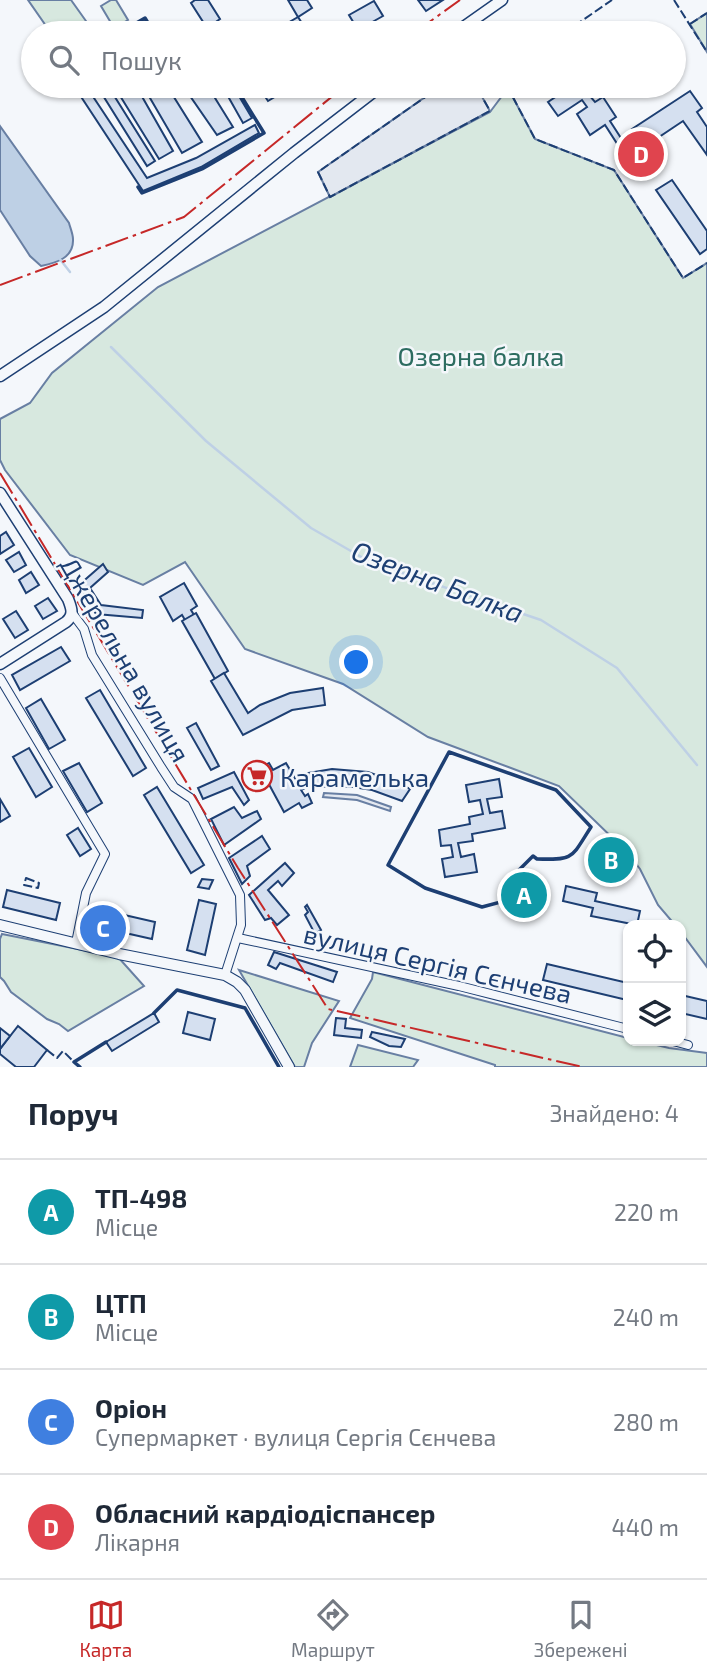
<!DOCTYPE html>
<html lang="uk">
<head>
<meta charset="utf-8">
<style>
	:root { --surface:#fff; --page:#f6f6f7; --text:#1f2937; --muted:#747a83; --line:#e0e1e3; --accent:#c62828 }
	body { margin:0; font-family:"Exo 2",sans-serif; background:var(--page); color:var(--text) }
	.controls { position:absolute; right:21px; bottom:21px; display:grid; overflow:hidden; border-radius:14px; box-shadow:0 2px 5px #0004 }
	.controls button { width:63px; height:63px; display:grid; place-items:center; padding:0; border:0; border-bottom:2px solid var(--line); background:var(--surface); color:var(--text); font:35px sans-serif }
	.you { position:absolute; left:357px; top:663px; width:24px; height:24px; margin:-18px; border:5px solid #fff; border-radius:50%; background:#1a73e8; box-shadow:0 0 0 10px #1a73e833 }
	.badge { display:grid; place-items:center; width:46px; height:46px; border-radius:50%; background:var(--accent); color:#fff; font-size:23px; font-weight:700 }
	.pin { position:absolute; translate:-50% -50%; border:4px solid #fff; box-shadow:0 2px 7px #0006 }
	.list { margin:0; padding:0; list-style:none }
	h2 { display:flex; justify-content:space-between; align-items:center; height:91px; margin:0; padding:0 28px; font-size:30px }
	h2 small { font-size:23px; font-weight:400; color:var(--muted) }
	.list li { display:grid; grid-template-columns:46px 1fr auto; gap:21px; align-items:center; box-sizing:border-box; height:105px; padding:0 28px; border-top:2px solid var(--line) }
	.list b { display:block; font-size:26px; white-space:nowrap }
	.list p { margin:0; font-size:23px; white-space:nowrap; color:var(--muted) }
	.list em { font-size:23px; font-style:normal; color:var(--muted) }
	.icon { flex:none; width:38px; height:38px; fill:none; stroke:currentColor; stroke-width:2; stroke-linecap:round; stroke-linejoin:round }
	.map { position:relative; flex:none; width:707px; height:1067px; overflow:hidden }
	.search { position:absolute; background:var(--surface); box-shadow:0 2px 5px #0004; left:21px; right:21px; top:21px; height:77px; display:flex; align-items:center; gap:18px; box-sizing:border-box; padding:0 24px; border-radius:38px; color:var(--muted); font-size:26px }
	.sheet { height:511px; background:var(--surface) }
	nav { display:flex; justify-content:space-around; align-items:center; box-sizing:border-box; height:98px; border-top:2px solid var(--line); background:var(--surface); font-size:19px; color:var(--muted) }
	nav a { display:grid; justify-items:center; gap:4px }
	nav .on { color:var(--accent) }
	.map>svg:first-child { display:block }
	.green { fill:#d7e8df; stroke:#687fa3; stroke-width:2 }
	.parking { fill:#e3e8f0; stroke:#687fa3; stroke-width:2 }
	.water { fill:#bed0e5; stroke:#687fa3; stroke-width:2 }
	.lines { fill:none; stroke-linecap:round; stroke-linejoin:round }
	.stream { stroke:#bed0e5; stroke-width:2.5 }
	.building { fill:#d5e0f0; stroke:#1d3f73; stroke-width:2 }
	.minor-casing { stroke:#1d3f73; stroke-width:10 }
	.tertiary-casing { stroke:#1d3f73; stroke-width:12 }
	.secondary-casing { stroke:#1d3f73; stroke-width:13 }
	.minor { stroke:#f4f7fb; stroke-width:8 }
	.tertiary { stroke:#f4f7fb; stroke-width:10 }
	.secondary { stroke:#f4f7fb; stroke-width:10 }
	.fence { stroke:#1d3f73; stroke-width:2; stroke-dasharray:9 3.5; stroke-linecap:butt }
	.wall { stroke:#1d3f73; stroke-width:3.5 }
	.power { stroke:#c62828; stroke-width:2; stroke-dasharray:24 5 3.5 5; stroke-linecap:butt }
	.labels { text-anchor:middle; dominant-baseline:central; stroke-width:5; stroke-linejoin:round; paint-order:stroke }
	.park-label { font-size:26px; fill:#2c6c60; stroke:#f4f7fb }
	.street-label { font-size:26px; fill:#1d3f73; stroke:#f4f7fb }
	.poi-label { font-size:26px; fill:#1d3f73; stroke:#f4f7fb; text-anchor:start }
	.water-label { font-size:28px; font-style:italic; fill:#1d3f73; stroke:#f4f7fb }
</style>
</head>
<body>
<div class="map">
<svg width="707" height="1067" viewBox="0 0 707 1067">
	<rect width="100%" height="100%" fill="#f4f7fb"/>
	<g class="green">
		<path d="M 28,0 L 71,0 L 86,21 L 87,33 L 51,33 Z"/>
		<path d="M 111,0 L 116,0 L 128,20 L 114,28 L 101,6 Z"/>
		<path d="M 707,13 L 707,52 L 690,24 Z"/>
		<path d="M 508,88 L 535,139 L 614,170 L 683,278 L 707,263 L 707,967 L 681,932 L 681,925 L 675,925 L 658,905 L 640,869 L 626,851 L 559,786 L 428,737 L 343,684 L 245,649 L 185,562 L 143,585 L 70,555 L 5,470 L 0,460 L 0,419 L 30,403 L 52,373 L 158,287 L 490,112 Z"/>
		<path d="M 2,934 L 118,957 L 144,986 L 68,1031 L 59,1024 L 47,1019 L 11,992 L 4,981 L 0,977 L 0,939 Z"/>
		<path d="M 239,970 L 339,1001 L 312,1043 L 304,1067 L 295,1067 Z"/>
		<path d="M 373,972 L 628,1038 L 628,1041 L 640,1041 L 669,1048 L 707,1053 L 707,1067 L 495,1067 L 495,1065 L 350,1018 L 372,979 Z"/>
		<path d="M 358,1045 L 418,1060 L 413,1067 L 350,1067 Z"/>
	</g>
	<g class="parking">
		<path d="M 441,86 L 476,86 L 490,111 L 330,197 L 318,172 Z"/>
		<path d="M 324,793 L 357,795 L 391,807 L 390,811 L 357,800 L 323,797 Z"/>
	</g>
	<path class="water" d="M 0,126 L 69,223 C 70,227 73,234 73,239 C 74,258 56,263 41,266 L 30,256 L 0,210 Z"/>
	<g class="lines">
		<g class="stream">
			<path d="M 59,258 L 70,272"/>
			<path d="M 111,347 L 206,441 L 311,528 L 370,562 L 541,620 L 617,668 L 697,765"/>
		</g>
	</g>
	<g class="building">
		<path d="M 195,0 L 208,0 L 220,19 L 207,28 L 191,3 Z"/>
		<path d="M 288,0 L 307,0 L 312,8 L 298,17 Z"/>
		<path d="M 418,0 L 443,0 L 426,11 Z"/>
		<path d="M 374,1 L 383,16 L 358,30 L 349,15 Z"/>
		<path d="M 298,17 L 307,31 L 304,33 L 275,33 L 274,31 Z"/>
		<path d="M 144,21 L 150,31 L 147,33 L 123,33 Z"/>
		<path d="M 74,86 L 86,86 L 147,178 L 196,158 L 255,125 L 259,133 L 201,167 L 143,191 Z"/>
		<path d="M 97,86 L 108,86 L 155,161 L 147,166 Z"/>
		<path d="M 114,86 L 136,86 L 173,151 L 159,159 Z"/>
		<path d="M 143,86 L 167,86 L 202,142 L 182,153 Z"/>
		<path d="M 200,86 L 233,86 L 252,118 L 243,123 L 225,91 L 215,98 L 233,127 L 217,135 L 188,93 Z"/>
		<path d="M 258,86 L 293,86 L 268,101 Z"/>
		<path d="M 572,86 L 603,86 L 589,95 L 595,102 L 603,97 L 616,117 L 610,121 L 630,152 L 625,156 L 605,125 L 590,135 L 577,114 L 587,107 L 582,100 L 558,116 L 548,102 Z"/>
		<path d="M 690,91 L 702,108 L 697,112 L 707,127 L 707,155 L 683,121 L 644,147 L 632,129 Z"/>
		<path d="M 672,180 L 707,231 L 707,249 L 700,254 L 656,190 Z"/>
		<path d="M 6,532 L 14,545 L 0,554 L 0,536 Z"/>
		<path d="M 19,552 L 26,565 L 14,572 L 6,560 Z"/>
		<path d="M 103,564 L 108,572 L 90,588 L 101,605 L 143,610 L 142,618 L 96,614 L 79,585 Z"/>
		<path d="M 31,572 L 39,585 L 26,593 L 19,580 Z"/>
		<path d="M 184,583 L 197,606 L 191,610 L 194,615 L 185,620 L 182,615 L 173,621 L 160,597 Z"/>
		<path d="M 48,598 L 57,611 L 43,619 L 35,606 Z"/>
		<path d="M 16,611 L 28,630 L 15,638 L 3,619 Z"/>
		<path d="M 196,613 L 228,671 L 215,679 L 182,621 Z"/>
		<path d="M 61,647 L 70,661 L 20,690 L 12,675 Z"/>
		<path d="M 224,673 L 248,713 L 260,705 L 290,693 L 323,688 L 325,705 L 292,710 L 243,735 L 211,681 Z"/>
		<path d="M 100,690 L 146,768 L 133,776 L 86,698 Z"/>
		<path d="M 41,699 L 65,740 L 49,749 L 26,708 Z"/>
		<path d="M 196,723 L 219,766 L 211,770 L 187,728 Z"/>
		<path d="M 29,748 L 52,787 L 36,797 L 13,757 Z"/>
		<path d="M 79,763 L 102,803 L 87,812 L 63,771 Z"/>
		<path d="M 269,763 L 273,770 L 286,763 L 296,780 L 308,775 L 311,785 L 301,790 L 305,796 L 308,794 L 312,803 L 302,808 L 299,803 L 284,812 L 265,777 L 260,780 L 255,771 Z"/>
		<path d="M 332,769 L 368,772 L 401,784 L 410,789 L 402,801 L 372,790 L 353,787 L 331,786 L 312,788 L 308,773 Z"/>
		<path d="M 234,772 L 249,800 L 244,805 L 232,787 L 203,799 L 198,788 Z"/>
		<path d="M 499,779 L 502,797 L 487,799 L 490,813 L 502,811 L 505,828 L 472,834 L 473,841 L 458,843 L 461,857 L 474,854 L 477,872 L 445,877 L 442,859 L 453,857 L 451,845 L 441,846 L 439,830 L 470,824 L 469,817 L 483,814 L 480,800 L 469,802 L 466,785 Z"/>
		<path d="M 157,787 L 204,865 L 191,873 L 144,795 Z"/>
		<path d="M 0,799 L 10,816 L 0,822 Z"/>
		<path d="M 234,807 L 242,818 L 257,811 L 261,819 L 224,845 L 211,819 Z"/>
		<path d="M 78,828 L 91,849 L 80,856 L 67,835 Z"/>
		<path d="M 262,836 L 270,849 L 247,866 L 250,876 L 242,884 L 229,858 Z"/>
		<path d="M 606,843 L 628,866 L 615,877 L 594,854 Z"/>
		<path d="M 285,863 L 294,873 L 282,886 L 278,881 L 268,890 L 289,915 L 277,925 L 271,918 L 265,920 L 249,895 Z"/>
		<path d="M 202,879 L 213,880 L 209,889 L 198,887 Z"/>
		<path d="M 566,886 L 597,893 L 595,901 L 640,911 L 637,925 L 591,916 L 593,908 L 563,901 Z"/>
		<path d="M 522,889 L 529,891 L 526,902 L 519,900 Z"/>
		<path d="M 7,890 L 60,903 L 56,920 L 3,907 Z"/>
		<path d="M 199,900 L 216,904 L 205,955 L 187,950 Z"/>
		<path d="M 307,905 L 321,930 L 315,934 L 305,915 L 308,912 L 305,907 Z"/>
		<path d="M 107,911 L 155,922 L 152,939 L 103,928 Z"/>
		<path d="M 274,952 L 337,972 L 333,982 L 280,963 L 276,969 L 268,965 Z"/>
		<path d="M 547,964 L 628,983 L 627,1000 L 543,980 Z"/>
		<path d="M 681,995 L 707,1001 L 707,1019 L 681,1013 Z"/>
		<path d="M 188,1012 L 215,1019 L 210,1040 L 183,1033 Z"/>
		<path d="M 154,1013 L 159,1022 L 112,1051 L 106,1042 Z"/>
		<path d="M 336,1018 L 346,1019 L 345,1028 L 362,1030 L 361,1038 L 334,1035 Z"/>
		<path d="M 18,1026 L 47,1050 L 34,1067 L 16,1067 L 0,1054 L 0,1049 Z"/>
		<path d="M 0,1028 L 10,1036 L 0,1049 Z"/>
		<path d="M 372,1032 L 405,1039 L 401,1047 L 389,1046 L 370,1037 Z"/>
	</g>
	<g class="lines">
		<g class="minor-casing">
			<g id="minor">
				<path d="M 72,613 L 84,629 L 92,655 L 161,767 L 174,787 L 192,799 L 240,895 L 241,925 L 225,975"/>
				<path d="M 0,678 L 105,854 L 86,893 L 76,943"/>
				<path d="M 238,938 L 459,986 L 628,1029"/>
				<path d="M 673,1041 L 688,1045"/>
			</g>
		</g>
		<g class="tertiary-casing">
			<path id="tertiary" d="M 0,925 L 119,954 L 225,975 L 237,982 L 245,990 L 289,1067"/>
		</g>
		<g class="secondary-casing">
			<g id="secondary">
				<path d="M 455,33 L 502,0"/>
				<path d="M 0,376 L 104,307 L 294,153 L 381,86"/>
				<path d="M 0,493 L 68,599 C 72,609 74,615 66,622 L 0,664"/>
			</g>
		</g>
		<use href="#minor" class="minor"/>
		<use href="#tertiary" class="tertiary"/>
		<use href="#secondary" class="secondary"/>
		<g class="fence">
			<path d="M 674,0 L 707,52"/>
			<path d="M 690,24 L 707,13"/>
			<path d="M 564,33 L 612,0"/>
			<path d="M 441,86 L 318,172 L 330,197 L 490,111 L 476,86"/>
			<path d="M 507,86 L 535,139 L 614,170 L 683,278 L 707,263"/>
			<path d="M 26,878 L 39,883 L 38,888 L 24,885 Z"/>
			<path d="M 47,1050 L 57,1058 L 63,1051 L 74,1062"/>
		</g>
		<g class="wall">
			<path d="M 119,33 L 145,18 L 154,33"/>
			<path d="M 187,86 L 189,89 L 194,86"/>
			<path d="M 138,187 L 142,193 L 202,169 L 264,133 L 235,86"/>
			<path d="M 449,752 L 556,790 L 591,827 C 571,858 575,860 537,859 L 533,856 L 516,873 L 518,877 L 512,899 L 482,907 L 425,888 L 388,865 Z"/>
			<path d="M 154,1013 L 177,990 L 245,1008 L 279,1067"/>
			<path d="M 80,1067 L 74,1062 L 106,1042"/>
		</g>
		<g class="power">
			<path d="M 414,33 L 460,0"/>
			<path d="M 0,285 L 184,217 L 345,86"/>
			<path d="M 0,473 L 238,868 L 328,1009 L 583,1067"/>
		</g>
	</g>
	<defs>
		<g id="supermarket-ring" transform="scale(1.575)"><circle r="9.5" fill="#f4f7fb" stroke="#c62828" stroke-width="1.5"/><path d="M-6-5.5h2.5l.6 2H6L4.5 2H-2.5L-4.4-4H-6ZM-1.5 3.2a1.3 1.3 0 1 0 .1 0ZM3 3.2a1.3 1.3 0 1 0 .1 0Z" fill="#c62828"/></g>
	</defs>
	<g fill-rule="evenodd">
		<use href="#supermarket-ring" x="257" y="776"/>
	</g>
	<g class="labels">
		<g class="park-label">
			<text x="481" y="355">Озерна балка</text>
		</g>
		<g class="street-label">
			<text transform="translate(126 659) rotate(60)">Джерельна вулиця</text>
			<text transform="translate(438 963) rotate(13)">вулиця Сергія Сєнчева</text>
		</g>
		<g class="poi-label">
			<text x="280" y="776">Карамелька</text>
		</g>
		<g class="water-label">
			<text transform="translate(438 581) rotate(21)">Озерна Балка</text>
		</g>
	</g>
</svg>
<div class="controls">
<button><svg class="icon" aria-label="locate" viewBox="0 0 24 24"><circle cx="12" cy="12" r="6"/><path d="M12 2v4M12 18v4M2 12h4M18 12h4"/></svg></button>
<button><svg class="icon" aria-label="layers" viewBox="0 0 24 24"><path d="M12 4l9 5-9 5-9-5zM3 14l9 5 9-5"/></svg></button>
</div>
<div class="you"></div>
<div class="pin badge" style="left:524px;top:895px;background:#0f9aa8">A</div>
<div class="pin badge" style="left:611px;top:860px;background:#0f9aa8">B</div>
<div class="pin badge" style="left:103px;top:928px;background:#3f7fe0">C</div>
<div class="pin badge" style="left:641px;top:154px;background:#e0444e">D</div>
<div class="search"><svg class="icon" aria-label="search" viewBox="0 0 24 24"><circle cx="10" cy="10" r="6"/><path d="M15 15l6 6"/></svg>Пошук</div>
</div>
<section class="sheet">
<h2>Поруч<small>Знайдено: 4</small></h2>
<ul class="list">
<li><span class="badge" style="background:#0f9aa8">A</span><div><b>ТП-498</b><p>Місце</p></div><em>220 m</em></li>
<li><span class="badge" style="background:#0f9aa8">B</span><div><b>ЦТП</b><p>Місце</p></div><em>240 m</em></li>
<li><span class="badge" style="background:#3f7fe0">C</span><div><b>Оріон</b><p>Супермаркет · вулиця Сергія Сєнчева</p></div><em>280 m</em></li>
<li><span class="badge" style="background:#e0444e">D</span><div><b>Обласний кардіодіспансер</b><p>Лікарня</p></div><em>440 m</em></li>
</ul>
</section>
<nav>
<a class="on"><svg class="icon" aria-label="map" viewBox="0 0 24 24"><path d="M3 6l6-2 6 2 6-2v14l-6 2-6-2-6 2zM9 4v14M15 6v14"/></svg>Карта</a>
<a><svg class="icon" aria-label="directions" viewBox="0 0 24 24"><path d="M12 3l9 9-9 9-9-9zM9 14v-3h6M13 9l2 2-2 2"/></svg>Маршрут</a>
<a><svg class="icon" aria-label="saved" viewBox="0 0 24 24"><path d="M7 4h10v16l-5-4-5 4z"/></svg>Збережені</a>
</nav>
</body>
</html>
